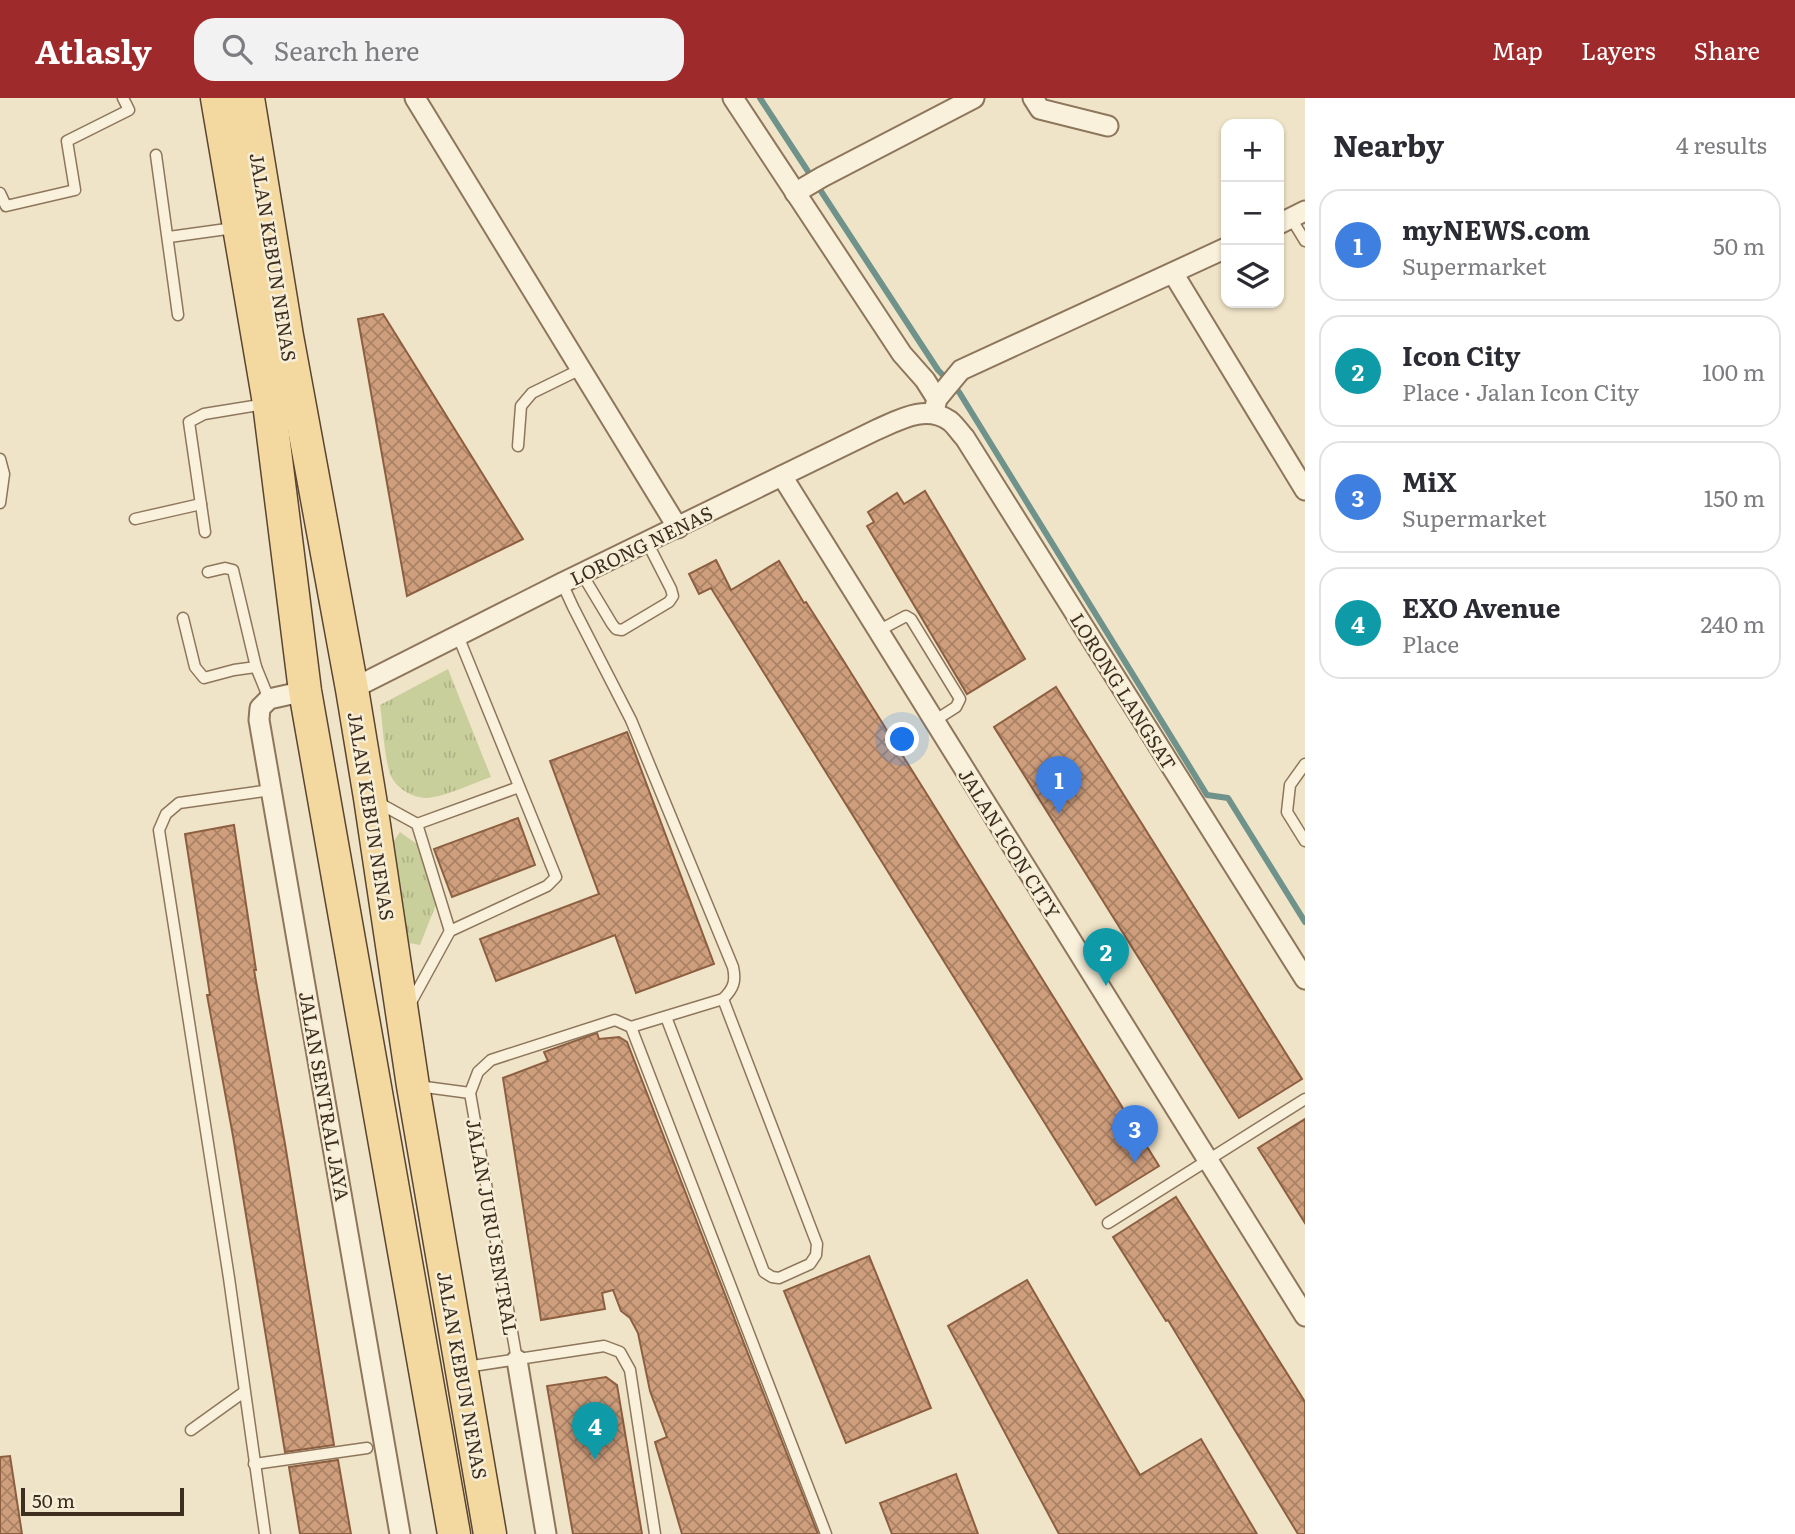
<!DOCTYPE html>
<html lang="en">
<head>
<meta charset="utf-8">
<style>
	:root { --surface:#fff; --page:#f2f2f3; --text:#2b2b33; --muted:#7c7c81; --line:#e1e1e2; --accent:#9e2a2b }
	body { margin:0; font-family:Literata,serif; background:var(--page); color:var(--text) }
	.controls { position:absolute; right:21px; top:21px; display:grid; overflow:hidden; border-radius:14px; box-shadow:0 2px 5px #0004 }
	.controls button { width:63px; height:63px; display:grid; place-items:center; padding:0; border:0; border-bottom:2px solid var(--line); background:var(--surface); color:var(--text); font:35px sans-serif }
	.scale { position:absolute; left:21px; bottom:18px; width:163px; box-sizing:border-box; padding-left:7px; border:4px solid #3d2e20; border-top:0; font-size:19px; line-height:24px; white-space:nowrap; color:#3d2e20; -webkit-text-stroke:5px #f7eed8; paint-order:stroke }
	.you { position:absolute; left:903px; top:642px; width:24px; height:24px; margin:-18px; border:5px solid #fff; border-radius:50%; background:#1a73e8; box-shadow:0 0 0 10px #1a73e833 }
	.badge { display:grid; place-items:center; width:46px; height:46px; border-radius:50%; background:var(--accent); color:#fff; font-size:23px; font-weight:700 }
	.pin { position:absolute; translate:-50% -58px; filter:drop-shadow(0 2px 4px #0008) }
	.pin::after { content:''; position:absolute; top:37px; width:24px; height:21px; background:inherit; clip-path:polygon(0 0,100% 0,50% 100%) }
	.list { margin:0; padding:0; list-style:none }
	h2 { display:flex; justify-content:space-between; align-items:center; height:91px; margin:0; padding:0 28px; font-size:30px }
	h2 small { font-size:23px; font-weight:400; color:var(--muted) }
	.list li { display:grid; grid-template-columns:46px 1fr auto; gap:21px; align-items:center; box-sizing:border-box; height:112px; margin:0 14px 14px; padding:0 14px; border:2px solid var(--line); border-radius:21px }
	.list b { display:block; font-size:26px; white-space:nowrap }
	.list p { margin:0; font-size:23px; white-space:nowrap; color:var(--muted) }
	.list em { font-size:23px; font-style:normal; color:var(--muted) }
	.icon { flex:none; width:38px; height:38px; fill:none; stroke:currentColor; stroke-width:2; stroke-linecap:round; stroke-linejoin:round }
	.map { position:relative; flex:none; width:1305px; height:1436px; overflow:hidden }
	header { display:flex; align-items:center; gap:42px; box-sizing:border-box; height:98px; padding:0 35px; background:var(--accent); color:#fff }
	header strong { font-size:33px }
	nav { display:flex; gap:38px; margin-inline-start:auto; font-size:24px }
	.search { width:490px; height:63px; background:var(--page); display:flex; align-items:center; gap:18px; box-sizing:border-box; padding:0 24px; border-radius:21px; color:var(--muted); font-size:26px }
	main { display:flex }
	aside { flex:1; background:var(--surface) }
	.map>svg:first-child { display:block }
	.grass { fill:url(#grass-tufts) }
	.lines { fill:none; stroke-linecap:round; stroke-linejoin:round }
	.stream { stroke:#6f938a; stroke-width:6 }
	.building { fill:url(#building-cross-hatch); stroke:#8d5f41; stroke-width:2 }
	.service-casing { stroke:#8d765c; stroke-width:13 }
	.minor-casing { stroke:#8d765c; stroke-width:23 }
	.primary-casing { stroke:#5b4430; stroke-width:35 }
	.service { stroke:#faf1dc; stroke-width:10 }
	.minor { stroke:#faf1dc; stroke-width:19 }
	.primary { stroke:#f3d9a0; stroke-width:32 }
	.labels { text-anchor:middle; dominant-baseline:central; stroke-width:5; stroke-linejoin:round; paint-order:stroke }
	.street-label { font-size:19px; fill:#3d2e20; stroke:#f7eed8 }
</style>
</head>
<body>
<header>
<strong>Atlasly</strong>
<div class="search"><svg class="icon" aria-label="search" viewBox="0 0 24 24"><circle cx="10" cy="10" r="6"/><path d="M15 15l6 6"/></svg>Search here</div>
<nav><a>Map</a><a>Layers</a><a>Share</a></nav>
</header>
<main>
<div class="map">
<svg width="1305" height="1436" viewBox="0 0 1305 1436">
	<defs>
		<pattern id="grass-tufts" width="24" height="20" patternUnits="userSpaceOnUse" patternTransform="scale(1.75)"><rect width="24" height="20" fill="#c9cf9b"/><path d="M3 7l-1-3M5 7V3M7 7l1-3M15 17l-1-3M17 17v-4M19 17l1-3" fill="none" stroke="#aeb285"/></pattern>
		<pattern id="building-cross-hatch" width="8" height="8" patternUnits="userSpaceOnUse" patternTransform="scale(1.75)"><rect width="8" height="8" fill="#cf9f7d"/><path d="M0 0l8 8M0 8l8-8" fill="none" stroke="#a98266"/></pattern>
	</defs>
	<rect width="100%" height="100%" fill="#f0e4c8"/>
	<g class="grass">
		<path d="M 448,571 L 491,679 C 474,685 444,699 427,700 C 413,700 397,691 391,678 C 384,660 383,627 380,607 Z"/>
		<path d="M 400,734 L 417,746 L 437,804 L 420,847 L 409,845 L 392,746 Z"/>
	</g>
	<g class="lines">
		<path class="stream" d="M 760,0 L 938,272 L 959,294 L 1207,697 L 1228,700 L 1305,824"/>
	</g>
	<g class="building">
		<path d="M 383,216 L 523,441 L 407,498 L 358,221 Z"/>
		<path d="M 925,393 L 1025,561 L 967,596 L 867,428 L 874,424 L 868,414 L 897,395 L 904,406 Z"/>
		<path d="M 716,462 L 731,492 L 779,463 L 804,505 L 806,504 L 843,562 L 1159,1068 L 1096,1107 L 711,490 L 699,496 L 689,476 Z"/>
		<path d="M 1056,589 L 1302,981 L 1239,1020 L 994,629 Z"/>
		<path d="M 627,634 L 714,866 L 636,895 L 615,837 L 496,883 L 480,841 L 599,796 L 550,663 Z"/>
		<path d="M 518,720 L 535,767 L 452,799 L 434,751 Z"/>
		<path d="M 234,727 L 256,872 L 254,872 L 285,1046 L 334,1347 L 285,1354 L 233,1038 L 207,897 L 210,897 L 185,736 Z"/>
		<path d="M 597,935 L 599,941 L 619,939 L 627,944 L 818,1436 L 682,1436 L 655,1344 L 667,1339 L 650,1293 L 638,1235 L 630,1220 L 621,1213 L 613,1192 L 602,1195 L 605,1211 L 541,1222 L 503,980 L 548,963 L 544,954 Z"/>
		<path d="M 1305,1021 L 1305,1125 L 1258,1050 Z"/>
		<path d="M 1176,1099 L 1305,1304 L 1305,1436 L 1298,1436 L 1168,1222 L 1166,1223 L 1113,1139 Z"/>
		<path d="M 869,1158 L 931,1310 L 846,1345 L 784,1193 Z"/>
		<path d="M 1027,1182 L 1140,1377 L 1201,1341 L 1257,1436 L 1059,1436 L 948,1228 Z"/>
		<path d="M 606,1279 L 617,1287 L 642,1436 L 573,1436 L 547,1288 Z"/>
		<path d="M 10,1358 L 22,1436 L 0,1436 L 0,1359 Z"/>
		<path d="M 338,1362 L 351,1436 L 300,1436 L 289,1369 Z"/>
		<path d="M 956,1376 L 978,1436 L 892,1436 L 880,1405 Z"/>
	</g>
	<g class="lines">
		<g class="service-casing">
			<g id="service">
				<path d="M 156,57 L 178,217"/>
				<path d="M 0,95 L 6,108 L 75,92 L 67,43 L 129,12 L 123,0"/>
				<path d="M 1291,120 L 1305,143"/>
				<path d="M 169,139 L 234,130"/>
				<path d="M 518,348 L 521,308 L 532,295 L 581,271"/>
				<path d="M 0,361 L 4,376 L 0,405"/>
				<path d="M 135,421 L 201,406"/>
				<path d="M 205,434 L 189,324 L 204,316 L 265,306"/>
				<path d="M 208,474 L 225,470 L 233,472 L 256,569"/>
				<path d="M 582,476 L 612,526 L 616,531 L 622,532 L 669,504 L 673,498 L 671,491 L 647,444"/>
				<path d="M 562,485 L 573,509 L 631,622 L 733,869 C 736,883 734,890 723,901 L 631,929"/>
				<path d="M 183,520 L 195,569 L 204,580 L 234,572 L 256,569 L 269,601"/>
				<path d="M 878,533 L 906,518 L 911,521 L 960,601 L 956,609 L 934,623"/>
				<path d="M 1305,666 L 1290,687 L 1287,714 L 1305,743"/>
				<path d="M 377,704 L 417,726 L 450,833"/>
				<path d="M 417,726 L 519,689"/>
				<path d="M 409,908 L 450,833 L 547,788 L 556,779 L 458,538"/>
				<path d="M 666,919 L 764,1174 L 772,1179 L 779,1180 L 810,1166 L 816,1157 L 817,1146 L 723,901"/>
				<path d="M 418,988 L 470,995"/>
				<path d="M 470,995 L 478,974 L 491,962 L 615,922 L 631,929 L 826,1436"/>
				<path d="M 470,995 L 517,1262"/>
				<path d="M 1108,1125 L 1305,1001"/>
				<path d="M 466,1269 L 604,1248 L 620,1254 L 630,1272 L 655,1436"/>
				<path d="M 191,1332 L 244,1294"/>
				<path d="M 254,1366 L 367,1350"/>
				<path d="M 265,1436 L 229,1180 L 159,732 L 166,716 L 179,705 L 271,692"/>
			</g>
		</g>
		<g class="minor-casing">
			<g id="minor">
				<path d="M 415,0 L 678,430"/>
				<path d="M 733,0 L 902,256 L 925,282 L 937,301"/>
				<path d="M 1033,0 L 1040,11 L 1108,28"/>
				<path d="M 795,95 L 822,79 L 974,0"/>
				<path d="M 1279,126 L 1305,113"/>
				<path d="M 1173,175 L 1305,392"/>
				<path d="M 934,313 L 937,301 L 961,272 L 1226,150"/>
				<path d="M 782,378 L 1305,1218"/>
				<path d="M 352,591 L 562,485 L 876,332 C 899,322 926,306 950,323 C 956,328 960,335 965,340 L 1305,881"/>
				<path d="M 305,593 L 269,601 L 260,610 L 259,622 L 400,1436"/>
				<path d="M 517,1262 L 546,1436"/>
			</g>
		</g>
		<g class="primary-casing">
			<g id="primary">
				<path d="M 217,0 L 269,305 L 305,593 L 454,1436"/>
				<path d="M 248,0 L 287,238 L 352,591 L 370,700 L 413,988 L 490,1436"/>
			</g>
		</g>
		<use href="#service" class="service"/>
		<use href="#minor" class="minor"/>
		<use href="#primary" class="primary"/>
	</g>
	<g class="labels">
		<g class="street-label">
			<text transform="translate(274 159) rotate(81)">JALAN KEBUN NENAS</text>
			<text transform="translate(641 447) rotate(-26)">LORONG NENAS</text>
			<text transform="translate(1124 593) rotate(58)">LORONG LANGSAT</text>
			<text transform="translate(372 718) rotate(81)">JALAN KEBUN NENAS</text>
			<text transform="translate(1010 745) rotate(58)">JALAN ICON CITY</text>
			<text transform="translate(325 998) rotate(80)">JALAN SENTRAL JAYA</text>
			<text transform="translate(493 1129) rotate(80)">JALAN JURU SENTRAL</text>
			<text transform="translate(463 1277) rotate(80)">JALAN KEBUN NENAS</text>
		</g>
	</g>
</svg>
<div class="controls">
<button>+</button>
<button>−</button>
<button><svg class="icon" aria-label="layers" viewBox="0 0 24 24"><path d="M12 4l9 5-9 5-9-5zM3 14l9 5 9-5"/></svg></button>
</div>
<div class="scale">50 m</div>
<div class="you"></div>
<div class="pin badge" style="left:1059px;top:716px;background:#3f7fe0">1</div>
<div class="pin badge" style="left:1106px;top:888px;background:#0f9aa8">2</div>
<div class="pin badge" style="left:1135px;top:1065px;background:#3f7fe0">3</div>
<div class="pin badge" style="left:595px;top:1362px;background:#0f9aa8">4</div>
</div>
<aside>
<h2>Nearby<small>4 results</small></h2>
<ul class="list">
<li><span class="badge" style="background:#3f7fe0">1</span><div><b>myNEWS.com</b><p>Supermarket</p></div><em>50 m</em></li>
<li><span class="badge" style="background:#0f9aa8">2</span><div><b>Icon City</b><p>Place · Jalan Icon City</p></div><em>100 m</em></li>
<li><span class="badge" style="background:#3f7fe0">3</span><div><b>MiX</b><p>Supermarket</p></div><em>150 m</em></li>
<li><span class="badge" style="background:#0f9aa8">4</span><div><b>EXO Avenue</b><p>Place</p></div><em>240 m</em></li>
</ul>
</aside>
</main>
</body>
</html>
